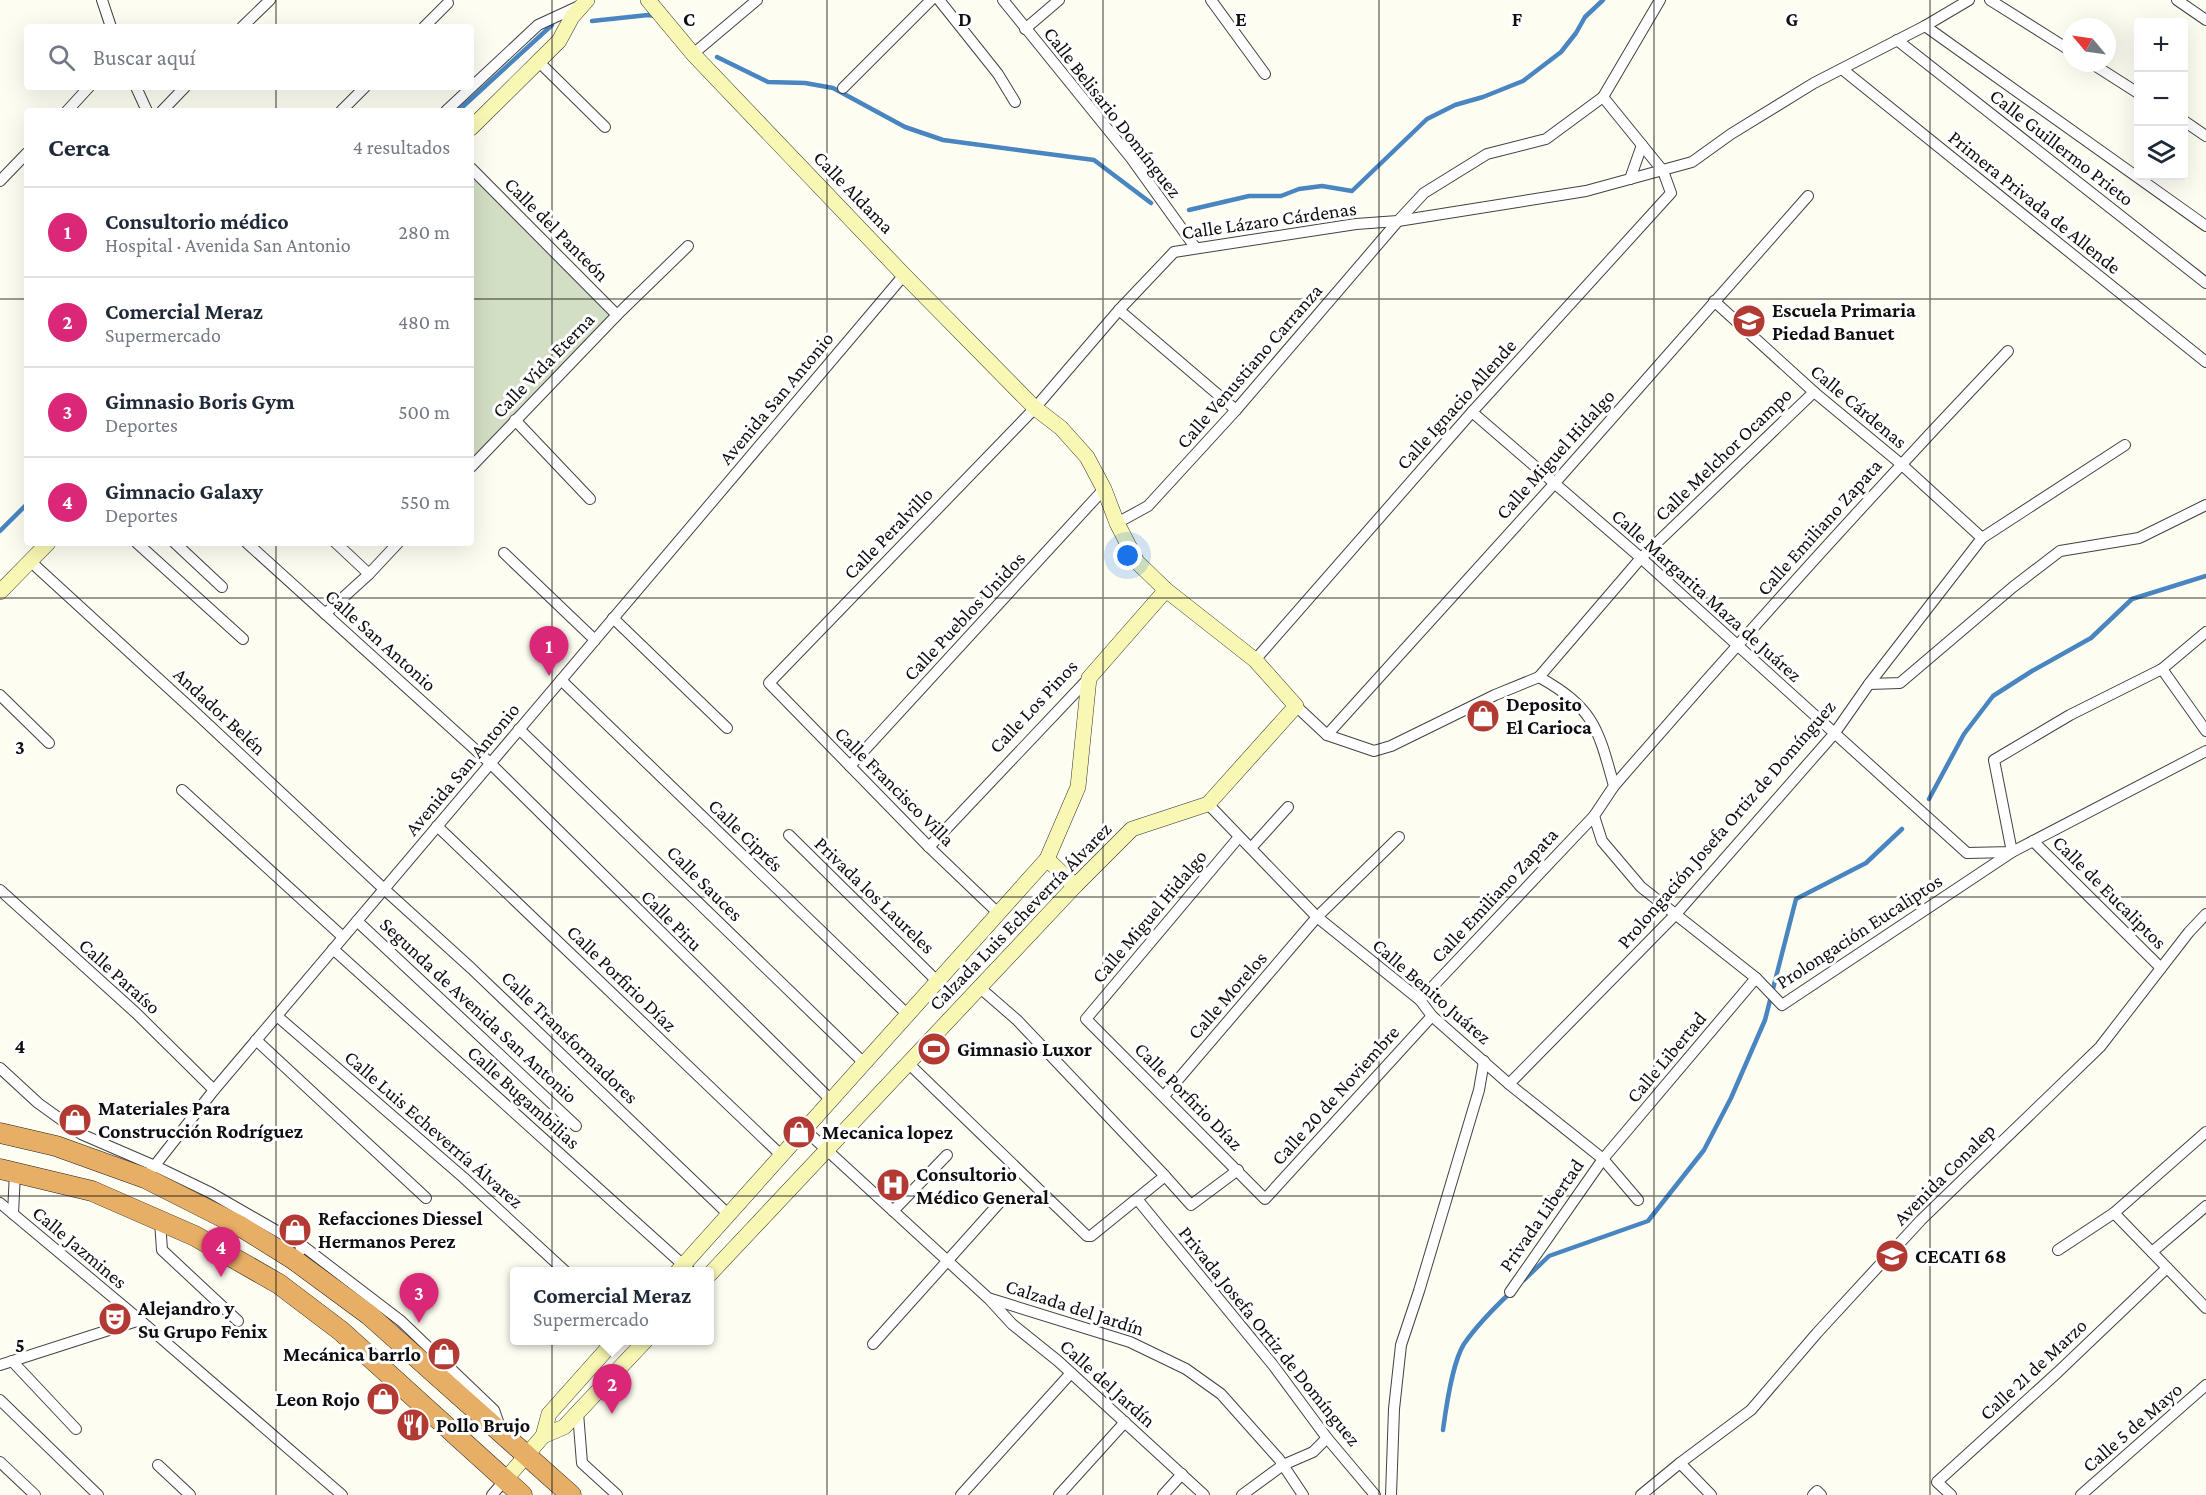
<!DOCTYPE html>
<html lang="es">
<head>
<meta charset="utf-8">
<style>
	:root { --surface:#fff; --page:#f6f6f7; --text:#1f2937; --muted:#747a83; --line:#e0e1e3; --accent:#db2777 }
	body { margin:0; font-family:"Crimson Pro",serif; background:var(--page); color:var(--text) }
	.controls { position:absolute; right:18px; top:18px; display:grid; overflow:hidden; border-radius:6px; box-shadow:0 6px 24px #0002 }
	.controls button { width:54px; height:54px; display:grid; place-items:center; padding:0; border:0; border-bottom:2px solid var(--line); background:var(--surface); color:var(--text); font:30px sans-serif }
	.compass { position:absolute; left:2062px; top:18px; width:54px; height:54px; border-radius:50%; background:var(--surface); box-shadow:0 6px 24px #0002; rotate:299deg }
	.you { position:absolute; left:1128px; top:556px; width:21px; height:21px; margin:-15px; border:4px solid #fff; border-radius:50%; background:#1a73e8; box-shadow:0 0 0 9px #1a73e833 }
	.badge { display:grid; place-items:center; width:39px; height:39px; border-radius:50%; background:var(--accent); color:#fff; font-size:20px; font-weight:700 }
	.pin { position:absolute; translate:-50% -50px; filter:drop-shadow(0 2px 3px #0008) }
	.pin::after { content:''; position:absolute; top:32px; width:21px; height:18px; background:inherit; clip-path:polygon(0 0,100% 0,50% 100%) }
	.popup { position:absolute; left:510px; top:1267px; width:204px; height:78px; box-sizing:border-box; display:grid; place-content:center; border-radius:6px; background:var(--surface); filter:drop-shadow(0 2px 4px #0005); font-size:20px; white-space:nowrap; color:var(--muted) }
	.popup b { font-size:22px; color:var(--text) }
	.popup::after { content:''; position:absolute; left:50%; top:100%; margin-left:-12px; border:12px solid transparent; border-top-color:var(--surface) }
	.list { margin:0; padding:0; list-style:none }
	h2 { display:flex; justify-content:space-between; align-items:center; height:78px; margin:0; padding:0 24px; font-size:26px }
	h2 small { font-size:20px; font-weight:400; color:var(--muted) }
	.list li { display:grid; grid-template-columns:39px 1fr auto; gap:18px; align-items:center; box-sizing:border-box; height:90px; padding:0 24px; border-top:2px solid var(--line) }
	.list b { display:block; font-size:22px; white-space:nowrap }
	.list p { margin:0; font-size:20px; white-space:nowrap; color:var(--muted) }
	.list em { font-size:20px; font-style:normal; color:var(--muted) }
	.icon { flex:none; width:33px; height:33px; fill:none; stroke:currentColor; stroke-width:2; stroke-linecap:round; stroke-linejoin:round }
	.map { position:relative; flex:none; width:2206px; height:1495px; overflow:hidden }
	.search { position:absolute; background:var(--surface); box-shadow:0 6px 24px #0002; left:24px; top:24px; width:450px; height:66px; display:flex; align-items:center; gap:15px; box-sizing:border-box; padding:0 21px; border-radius:6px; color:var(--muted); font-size:22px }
	.panel { position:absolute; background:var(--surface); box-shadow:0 6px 24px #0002; left:24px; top:108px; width:450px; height:438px; border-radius:6px }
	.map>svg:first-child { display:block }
	.cemetery { fill:#d3dfc4 }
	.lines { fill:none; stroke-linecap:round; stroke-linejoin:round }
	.stream { stroke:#4885c1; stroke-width:4.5 }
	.street-casing { stroke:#424242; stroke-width:12 }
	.secondary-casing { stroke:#313131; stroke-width:16 }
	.highway-casing { stroke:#202020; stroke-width:21 }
	.street { stroke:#fff; stroke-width:10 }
	.secondary { stroke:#f8f7b3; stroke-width:15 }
	.highway { stroke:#e7ae66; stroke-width:20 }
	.grid { fill:none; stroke:#0f0f0f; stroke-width:1.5; stroke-opacity:0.55 }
	.labels { text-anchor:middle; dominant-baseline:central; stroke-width:6; stroke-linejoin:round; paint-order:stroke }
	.street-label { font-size:20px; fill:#0f0f0f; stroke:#fff }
	.poi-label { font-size:20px; font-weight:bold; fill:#0f0f0f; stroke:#fff; text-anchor:start }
	.grid-label { font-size:20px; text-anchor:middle; font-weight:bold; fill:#0f0f0f; stroke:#fff; stroke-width:6; stroke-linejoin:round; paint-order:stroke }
</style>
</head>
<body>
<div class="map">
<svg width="2206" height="1495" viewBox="0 0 2206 1495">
	<rect width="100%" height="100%" fill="#fefdf2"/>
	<path class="cemetery" d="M 471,168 L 617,315 L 471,467 Z"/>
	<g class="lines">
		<g class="stream">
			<path d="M 592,21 L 648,15 L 656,16"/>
			<path d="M 717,57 L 768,82 L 805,83 L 833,88 L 905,127 L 943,140 L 1094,160 L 1151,203"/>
			<path d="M 458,111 L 552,25"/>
			<path d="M 1189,210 L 1249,196 L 1281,196 L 1299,189 L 1322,186 L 1352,191 L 1427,119 L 1455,105 L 1483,97 L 1523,81 L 1561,52 L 1576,33 L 1585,17 L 1603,0"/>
			<path d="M 0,531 L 27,504"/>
			<path d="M 1929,799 L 1964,734 L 1993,696 L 2032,671 L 2091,638 L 2132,599 L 2206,576"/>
			<path d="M 1524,1280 L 1549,1256 L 1648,1221 L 1704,1150 L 1731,1098 L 1765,1020 L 1796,899 L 1866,863 L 1902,829"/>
			<path d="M 1443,1430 C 1446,1408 1452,1363 1464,1344 C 1477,1325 1494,1308 1511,1292"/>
		</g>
		<g class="street-casing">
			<g id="street">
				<path d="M 102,0 L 111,27"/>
				<path d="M 939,0 L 998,74 L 1015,102"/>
				<path d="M 1003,0 L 1131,158 L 1195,247"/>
				<path d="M 1211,0 L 1265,74"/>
				<path d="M 1990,0 L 2071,51"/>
				<path d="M 2177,0 L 2206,20"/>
				<path d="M 1925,26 L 2206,226"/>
				<path d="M 242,27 L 270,0"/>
				<path d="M 424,27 L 448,3"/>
				<path d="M 1025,29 L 1059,0"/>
				<path d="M 1897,40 L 2206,283"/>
				<path d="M 693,54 L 757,0"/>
				<path d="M 539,62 L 605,127"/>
				<path d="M 2091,63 L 2138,93"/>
				<path d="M 1842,69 L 2206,362"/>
				<path d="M 136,87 L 147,111"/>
				<path d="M 843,88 L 931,0"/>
				<path d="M 67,111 L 89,87"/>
				<path d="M 162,111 L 185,87"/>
				<path d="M 341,111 L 365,87"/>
				<path d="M 446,111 L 538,25 L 577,7"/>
				<path d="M 2184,121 L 2206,136"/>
				<path d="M 471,168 L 617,315"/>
				<path d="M 1630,179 L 1642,145"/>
				<path d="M 0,181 L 27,153"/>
				<path d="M 1714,301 L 1814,392 L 1901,464 L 1982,538"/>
				<path d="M 1119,310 L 1236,410"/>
				<path d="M 1472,412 L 1641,558 L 1967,853 L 2012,852 L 2206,751"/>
				<path d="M 515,420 L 590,499"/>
				<path d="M 471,467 L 617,315 L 688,246"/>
				<path d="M 1117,523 L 1148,506 L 1236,410 L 1398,221 L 1586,191 L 1692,162 L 1731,134 L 1814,83 L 1925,26 L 1969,0"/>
				<path d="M 137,543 L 243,639"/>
				<path d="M 175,543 L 222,587"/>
				<path d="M 247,543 L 490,763 L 831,1100"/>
				<path d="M 336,543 L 369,574"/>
				<path d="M 504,553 L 595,640"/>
				<path d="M 30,561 L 197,714 L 384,889 L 471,968 L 728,1214"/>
				<path d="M 325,614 L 369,574 L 398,543"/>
				<path d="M 613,618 L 727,728"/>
				<path d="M 1255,660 L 1472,412 L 1671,193 L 1663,171 L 1603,97"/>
				<path d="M 2162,669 L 2206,731"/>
				<path d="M 1539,677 L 1641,558 L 1814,392"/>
				<path d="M 561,680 L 907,1014"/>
				<path d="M 1869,684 L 1900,683 L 2013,587 L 2060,551 L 2139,538 L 2206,505"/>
				<path d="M 0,695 L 49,743"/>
				<path d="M 1296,706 L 1327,735 L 1374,751 L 1391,746 L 1495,695 L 1539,677 C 1594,708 1598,728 1614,786 L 1594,816 L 1602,841 L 1641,887 L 1756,978 L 1782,1005 L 2012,852 L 1994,760 L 2070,715 L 2162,669 L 2206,632"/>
				<path d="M 519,729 L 864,1063"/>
				<path d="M 1327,735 L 1554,484 L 1808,196"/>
				<path d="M 850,766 L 1104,489"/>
				<path d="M 1614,786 C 1742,638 1873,493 2008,351"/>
				<path d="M 182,790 L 343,937"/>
				<path d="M 1208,804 L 1317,917 L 1420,1000 L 1432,1016 L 1509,1084 L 1603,1159 L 1638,1200"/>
				<path d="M 437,826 L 781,1155"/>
				<path d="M 789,835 L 937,981"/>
				<path d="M 1239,837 L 1086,1019 L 1265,1199 L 1432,1016"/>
				<path d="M 2033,841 L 2161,968"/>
				<path d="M 929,847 L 1089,678"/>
				<path d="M 1251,848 L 1288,807"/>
				<path d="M 0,890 L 136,1013 L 214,1090"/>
				<path d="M 998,913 L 929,847 L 769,683 L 1035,408 L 1119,310 L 1174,252 L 1356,224 L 1398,221 L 1424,193 L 1487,154 L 1546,139 L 1603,97 L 1660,0"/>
				<path d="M 357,921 L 576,1126"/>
				<path d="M 333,949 L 691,1272"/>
				<path d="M 979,987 L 1017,1020 L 1165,1176 L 1191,1205 L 1238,1170"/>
				<path d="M 1420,1000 L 1594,816"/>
				<path d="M 277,1016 L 464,1178 L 566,1272"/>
				<path d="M 256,1040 L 426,1198"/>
				<path d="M 908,1063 L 1087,1236 L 1091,1236 L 1165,1176"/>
				<path d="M 0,1068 L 38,1103 L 81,1134 L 155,1166 L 211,1193 L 303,1246"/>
				<path d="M 1509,1084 L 1676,914 L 1834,734 L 1869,684 L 1982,538 L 2125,445"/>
				<path d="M 1164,1096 L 1317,917 L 1399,837"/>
				<path d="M 804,1129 L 988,1298 L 1130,1342 L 1186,1369 L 1221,1394 L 1279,1459 L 1303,1495"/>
				<path d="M 145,1178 L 214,1090 L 904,275"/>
				<path d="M 1137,1199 L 1273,1365 L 1327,1438 L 1375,1495"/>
				<path d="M 0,1203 L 140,1320 L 342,1495"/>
				<path d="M 893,1211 L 947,1155"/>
				<path d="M 2114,1213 L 2206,1308"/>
				<path d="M 13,1214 L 15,1172"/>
				<path d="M 160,1221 L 162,1250 L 238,1321"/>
				<path d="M 2058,1250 L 2114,1213 L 2206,1132"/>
				<path d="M 300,1251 L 303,1246 L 401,1321 L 494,1410 L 500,1427"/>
				<path d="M 2152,1252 L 2206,1206"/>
				<path d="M 1510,1292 L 1603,1159 L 1756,978"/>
				<path d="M 990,1300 L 1012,1324 L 1058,1361 L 1204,1495"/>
				<path d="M 873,1344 L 1001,1201"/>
				<path d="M 12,1361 L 76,1429"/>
				<path d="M 0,1365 L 140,1320"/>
				<path d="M 0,1400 L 98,1495"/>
				<path d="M 578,1413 L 582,1463 L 617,1495"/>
				<path d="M 0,1462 L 35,1495"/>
				<path d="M 1680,1463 L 1711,1495"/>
				<path d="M 158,1465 L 190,1495"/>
				<path d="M 492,1495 L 505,1480"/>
				<path d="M 961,1495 L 1071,1373"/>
				<path d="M 1059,1495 L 1125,1422"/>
				<path d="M 1163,1495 L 1182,1474"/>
				<path d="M 1242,1495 L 1283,1465 L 1313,1452 L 1327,1438"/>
				<path d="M 1391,1495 L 1394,1409 L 1401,1345 L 1419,1291 L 1479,1090 L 1484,1061"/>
				<path d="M 1641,1495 L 1680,1463 L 1751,1410 L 1817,1333 L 1921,1220 L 2100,1047 L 2189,932 L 2206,914"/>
				<path d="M 1813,1495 L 1817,1491 L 1821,1495"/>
				<path d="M 1951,1495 L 1937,1482 L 2058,1372 L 2167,1268"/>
				<path d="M 2081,1495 L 2206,1385"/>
			</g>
		</g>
		<g class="secondary-casing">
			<g id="secondary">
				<path d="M 648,0 L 693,54 L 904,275 L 1035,408 L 1061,428 L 1087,457 L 1104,489 L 1117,523 L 1137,562 L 1166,590 L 1255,660 L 1296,706 L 1208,804 L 1132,829 L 1075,886 L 710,1274"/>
				<path d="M 471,128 L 559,41 L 572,17 L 587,0"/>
				<path d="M 0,592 L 48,543"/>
				<path d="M 1047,859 L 1075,886"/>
				<path d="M 677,1272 L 1047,859 L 1078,787 L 1089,678 L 1166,590"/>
				<path d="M 543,1436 L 564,1427 L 646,1340"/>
				<path d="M 505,1480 L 543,1436 L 549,1414 L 615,1340"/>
			</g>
		</g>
		<g class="highway-casing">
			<g id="highway">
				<path d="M 0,1133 L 56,1146 L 145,1178 L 240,1226 L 293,1259 L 369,1315 L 571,1495"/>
				<path d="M 0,1169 L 92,1191 L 195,1236 L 279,1284 L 341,1331 L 522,1495"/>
			</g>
		</g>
		<use href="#street" class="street"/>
		<use href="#secondary" class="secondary"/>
		<use href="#highway" class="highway"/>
	</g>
	<path class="grid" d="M 276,0 L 276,27M 552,0 L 552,1495M 827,0 L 827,1495M 1103,0 L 1103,1495M 1379,0 L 1379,1495M 1654,0 L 1654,1495M 1930,0 L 1930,1495M 276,87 L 276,111M 0,299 L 27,299M 471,299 L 2206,299M 276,543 L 276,1495M 0,598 L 2206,598M 0,897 L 2206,897M 0,1196 L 2206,1196"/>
	<defs>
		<g id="school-disc" transform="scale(1.725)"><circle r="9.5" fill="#b23a33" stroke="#fff"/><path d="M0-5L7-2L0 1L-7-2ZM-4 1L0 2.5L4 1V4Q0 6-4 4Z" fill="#fff"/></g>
		<g id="shop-disc" transform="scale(1.725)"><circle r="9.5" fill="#b23a33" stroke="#fff"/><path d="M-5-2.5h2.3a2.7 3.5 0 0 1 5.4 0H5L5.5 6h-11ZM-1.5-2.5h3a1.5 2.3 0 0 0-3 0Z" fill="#fff"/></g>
		<g id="stadium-disc" transform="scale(1.725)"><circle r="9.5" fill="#b23a33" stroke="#fff"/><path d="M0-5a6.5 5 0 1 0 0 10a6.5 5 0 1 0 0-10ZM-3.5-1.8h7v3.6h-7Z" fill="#fff"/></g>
		<g id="hospital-disc" transform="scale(1.725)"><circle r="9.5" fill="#b23a33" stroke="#fff"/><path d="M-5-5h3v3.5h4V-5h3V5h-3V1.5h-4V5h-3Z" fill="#fff"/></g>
		<g id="theatre-disc" transform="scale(1.725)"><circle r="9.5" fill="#b23a33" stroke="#fff"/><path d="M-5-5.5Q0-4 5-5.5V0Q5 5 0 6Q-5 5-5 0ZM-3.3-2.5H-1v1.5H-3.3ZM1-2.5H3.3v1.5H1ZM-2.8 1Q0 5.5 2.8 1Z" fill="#fff"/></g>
		<g id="restaurant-disc" transform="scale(1.725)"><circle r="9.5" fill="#b23a33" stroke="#fff"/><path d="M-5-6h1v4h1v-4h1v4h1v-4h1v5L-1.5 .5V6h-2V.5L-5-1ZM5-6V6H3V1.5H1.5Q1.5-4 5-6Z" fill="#fff"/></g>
	</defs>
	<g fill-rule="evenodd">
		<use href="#school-disc" x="1749" y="321"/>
		<use href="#shop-disc" x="1483" y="716"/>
		<use href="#stadium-disc" x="934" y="1049"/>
		<use href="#shop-disc" x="75" y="1120"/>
		<use href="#shop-disc" x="799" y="1132"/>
		<use href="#hospital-disc" x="893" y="1185"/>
		<use href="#shop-disc" x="295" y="1230"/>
		<use href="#school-disc" x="1892" y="1256"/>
		<use href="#theatre-disc" x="115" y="1319"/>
		<use href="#shop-disc" x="444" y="1354"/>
		<use href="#shop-disc" x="383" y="1399"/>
		<use href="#restaurant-disc" x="413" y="1425"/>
	</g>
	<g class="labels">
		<g class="street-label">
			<text transform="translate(1113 112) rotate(52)">Calle Belisario Domínguez</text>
			<text transform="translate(2062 147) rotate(38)">Calle Guillermo Prieto</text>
			<text transform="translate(854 192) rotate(46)">Calle Aldama</text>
			<text transform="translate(2035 202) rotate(39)">Primera Privada de Allende</text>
			<text transform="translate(1269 220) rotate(-8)">Calle Lázaro Cárdenas</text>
			<text transform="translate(557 229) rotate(45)">Calle del Panteón</text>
			<text transform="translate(543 365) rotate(-46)">Calle Vida Eterna</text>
			<text transform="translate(1249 366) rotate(-49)">Calle Venustiano Carranza</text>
			<text transform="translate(776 398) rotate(-50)">Avenida San Antonio</text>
			<text transform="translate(1456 404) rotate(-48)">Calle Ignacio Allende</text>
			<text transform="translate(1859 406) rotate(40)">Calle Cárdenas</text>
			<text transform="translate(1555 454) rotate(-48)">Calle Miguel Hidalgo</text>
			<text transform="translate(1723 454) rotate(-44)">Calle Melchor Ocampo</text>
			<text transform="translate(1819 527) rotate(-48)">Calle Emiliano Zapata</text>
			<text transform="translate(888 533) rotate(-46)">Calle Peralvillo</text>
			<text transform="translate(1707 595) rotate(42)">Calle Margarita Maza de Juárez</text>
			<text transform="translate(964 616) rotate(-47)">Calle Pueblos Unidos</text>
			<text transform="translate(381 640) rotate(42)">Calle San Antonio</text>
			<text transform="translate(1033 706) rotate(-47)">Calle Los Pinos</text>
			<text transform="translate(220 711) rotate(43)">Andador Belén</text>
			<text transform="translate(462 769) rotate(-50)">Avenida San Antonio</text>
			<text transform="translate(895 786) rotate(45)">Calle Francisco Villa</text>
			<text transform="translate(1726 824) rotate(-49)">Prolongación Josefa Ortiz de Domínguez</text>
			<text transform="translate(746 835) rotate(44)">Calle Ciprés</text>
			<text transform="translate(705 883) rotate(45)">Calle Sauces</text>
			<text transform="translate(2110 892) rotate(45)">Calle de Eucaliptos</text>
			<text transform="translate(875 895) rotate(44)">Privada los Laureles</text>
			<text transform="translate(1494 895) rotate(-47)">Calle Emiliano Zapata</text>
			<text transform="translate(1020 916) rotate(-46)">Calzada Luis Echeverría Álvarez</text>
			<text transform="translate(1149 916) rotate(-50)">Calle Miguel Hidalgo</text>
			<text transform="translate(672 920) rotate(45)">Calle Piru</text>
			<text transform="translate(1859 931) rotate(-33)">Prolongación Eucaliptos</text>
			<text transform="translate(120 976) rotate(42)">Calle Paraíso</text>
			<text transform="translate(622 978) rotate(44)">Calle Porfirio Díaz</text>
			<text transform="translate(1432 991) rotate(41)">Calle Benito Juárez</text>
			<text transform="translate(1227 995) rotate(-49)">Calle Morelos</text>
			<text transform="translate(479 1010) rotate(43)">Segunda de Avenida San Antonio</text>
			<text transform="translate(570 1037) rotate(44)">Calle Transformadores</text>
			<text transform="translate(1666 1057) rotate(-50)">Calle Libertad</text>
			<text transform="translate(1335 1095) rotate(-48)">Calle 20 de Noviembre</text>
			<text transform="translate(1189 1096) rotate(45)">Calle Porfirio Díaz</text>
			<text transform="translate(524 1097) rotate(42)">Calle Bugambilias</text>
			<text transform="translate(434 1129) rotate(41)">Calle Luis Echeverría Álvarez</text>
			<text transform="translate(1944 1174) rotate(-45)">Avenida Conalep</text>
			<text transform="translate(1541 1215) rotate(-55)">Privada Libertad</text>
			<text transform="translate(80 1247) rotate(40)">Calle Jazmines</text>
			<text transform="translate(1075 1307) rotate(18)">Calzada del Jardín</text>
			<text transform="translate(1270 1336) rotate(51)">Privada Josefa Ortiz de Domínguez</text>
			<text transform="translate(2033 1369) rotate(-43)">Calle 21 de Marzo</text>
			<text transform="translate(1108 1383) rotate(42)">Calle del Jardín</text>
			<text transform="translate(2132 1427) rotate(-41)">Calle 5 de Mayo</text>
		</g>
		<g class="poi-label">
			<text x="1772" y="310">Escuela Primaria<tspan x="1772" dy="23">Piedad Banuet</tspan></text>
			<text x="1506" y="704">Deposito<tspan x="1506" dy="23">El Carioca</tspan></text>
			<text x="957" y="1049">Gimnasio Luxor</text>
			<text x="98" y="1108">Materiales Para<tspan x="98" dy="23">Construcción Rodríguez</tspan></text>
			<text x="822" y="1132">Mecanica lopez</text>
			<text x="916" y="1174">Consultorio<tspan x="916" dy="23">Médico General</tspan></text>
			<text x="318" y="1218">Refacciones Diessel<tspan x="318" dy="23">Hermanos Perez</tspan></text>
			<text x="1915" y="1256">CECATI 68</text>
			<text x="138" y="1308">Alejandro y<tspan x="138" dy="23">Su Grupo Fenix</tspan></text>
			<text x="421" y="1354" text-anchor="end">Mecánica barrlo</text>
			<text x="360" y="1399" text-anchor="end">Leon Rojo</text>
			<text x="436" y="1425">Pollo Brujo</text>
		</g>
	</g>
	<g class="grid-label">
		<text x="689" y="26">C</text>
		<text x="965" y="26">D</text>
		<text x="1241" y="26">E</text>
		<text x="1517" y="26">F</text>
		<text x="1792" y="26">G</text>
		<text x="20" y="754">3</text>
		<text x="20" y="1053">4</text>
		<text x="20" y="1352">5</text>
	</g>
</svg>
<div class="controls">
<button>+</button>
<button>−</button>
<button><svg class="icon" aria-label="layers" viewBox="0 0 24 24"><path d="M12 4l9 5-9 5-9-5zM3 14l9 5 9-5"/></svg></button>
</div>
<svg class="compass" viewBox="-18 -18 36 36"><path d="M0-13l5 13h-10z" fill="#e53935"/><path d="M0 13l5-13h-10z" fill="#747a83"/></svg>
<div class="you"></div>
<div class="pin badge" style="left:549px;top:676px">1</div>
<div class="pin badge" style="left:612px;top:1414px">2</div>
<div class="popup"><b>Comercial Meraz</b>Supermercado</div>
<div class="pin badge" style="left:419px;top:1323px">3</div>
<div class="pin badge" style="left:221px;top:1277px">4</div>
<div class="search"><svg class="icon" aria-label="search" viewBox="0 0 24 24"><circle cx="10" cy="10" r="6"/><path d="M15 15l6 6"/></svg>Buscar aquí</div>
<section class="panel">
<h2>Cerca<small>4 resultados</small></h2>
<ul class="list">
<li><span class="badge">1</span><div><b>Consultorio médico</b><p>Hospital · Avenida San Antonio</p></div><em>280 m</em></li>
<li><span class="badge">2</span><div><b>Comercial Meraz</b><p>Supermercado</p></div><em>480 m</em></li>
<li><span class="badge">3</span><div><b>Gimnasio Boris Gym</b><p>Deportes</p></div><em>500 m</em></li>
<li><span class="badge">4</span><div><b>Gimnacio Galaxy</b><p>Deportes</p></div><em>550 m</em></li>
</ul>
</section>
</div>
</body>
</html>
